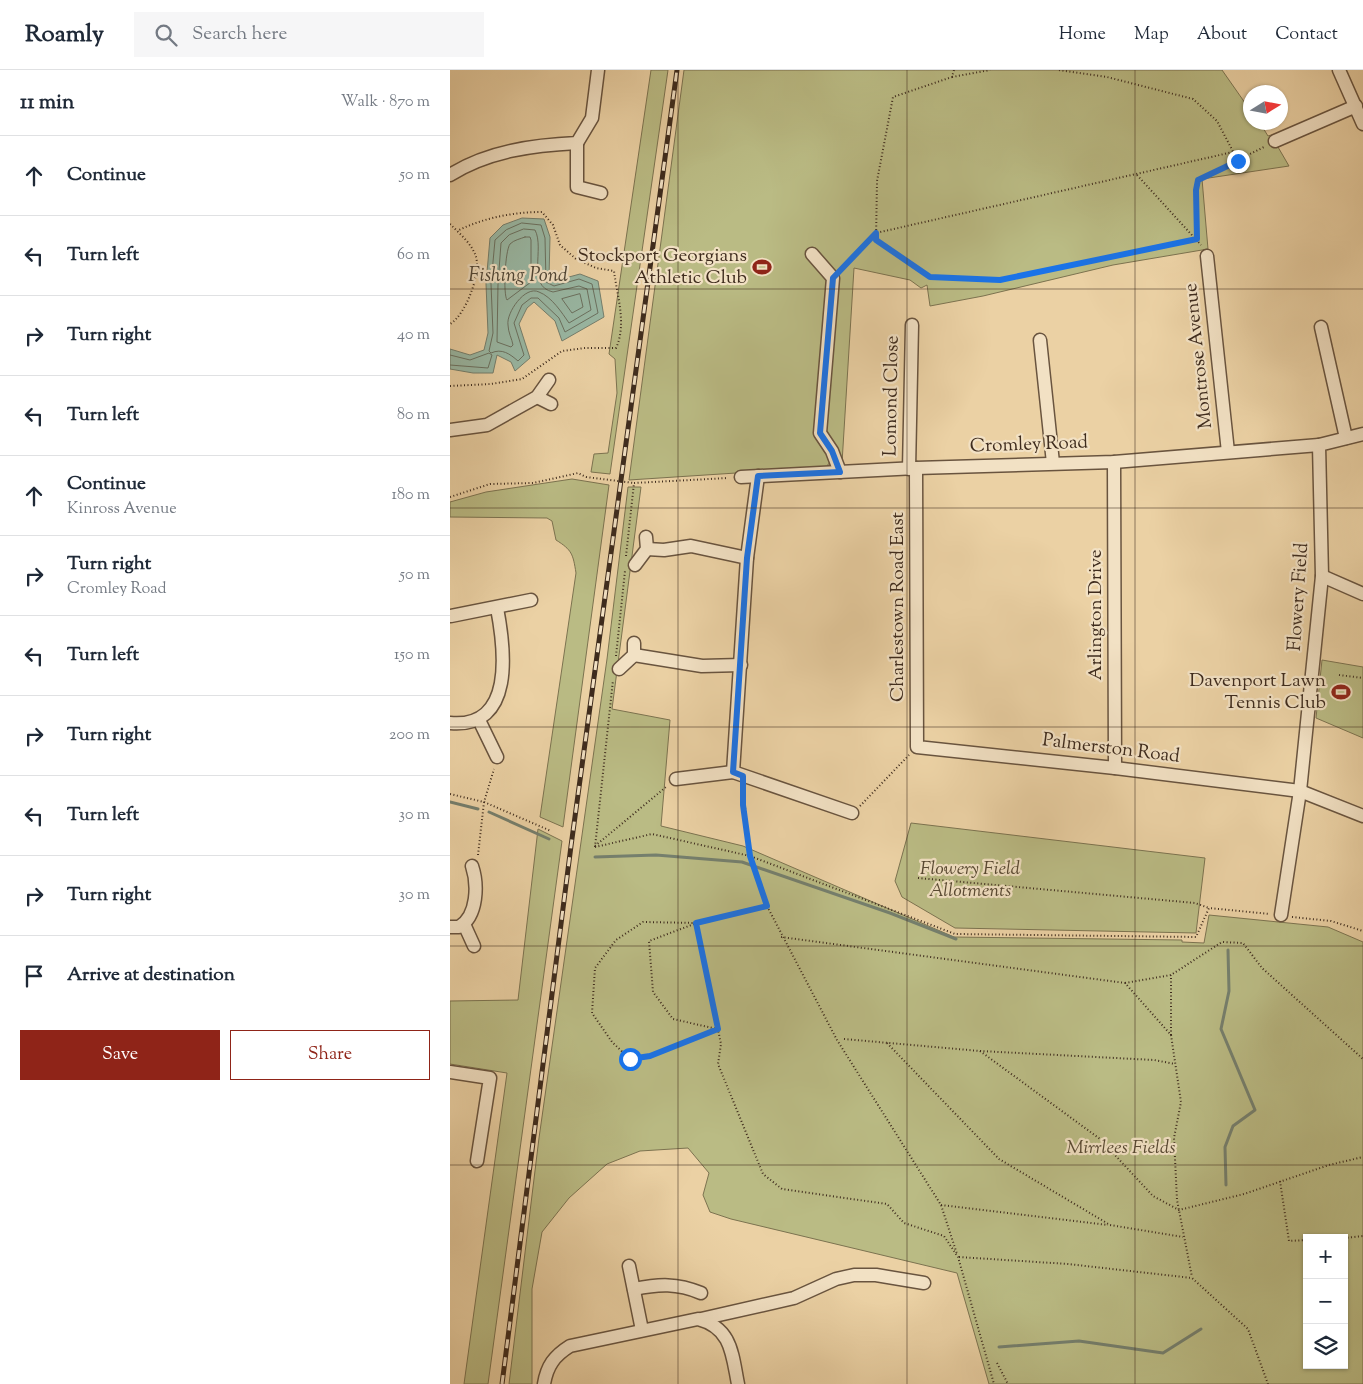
<!DOCTYPE html>
<html lang="en">
<head>
<meta charset="utf-8">
<style>
	:root { --surface:#fff; --page:#f6f6f7; --text:#1f2937; --muted:#747a83; --line:#e0e1e3; --accent:#8f2418 }
	body { margin:0; font-family:"Sorts Mill Goudy",serif; background:var(--page); color:var(--text) }
	.controls { position:absolute; right:15px; bottom:15px; display:grid; overflow:hidden; border-radius:0px; box-shadow:0 1px 4px #0004 }
	.controls button { width:45px; height:45px; display:grid; place-items:center; padding:0; border:0; border-bottom:1px solid var(--line); background:var(--surface); color:var(--text); font:25px sans-serif }
	.compass { position:absolute; left:793px; top:15px; width:45px; height:45px; border-radius:50%; background:var(--surface); box-shadow:0 1px 4px #0004; rotate:79deg }
	.stop { position:absolute; width:15px; height:15px; margin:-11px; border:4px solid #1a73e8; border-radius:50%; background:#fff }
	.stop.end { background:#1a73e8; border-color:#fff; box-shadow:0 1px 5px #0008 }
	.list { margin:0; padding:0; list-style:none }
	h2 { display:flex; justify-content:space-between; align-items:center; height:65px; margin:0; padding:0 20px; font-size:21px }
	h2 small { font-size:16px; font-weight:400; color:var(--muted) }
	.list li { display:grid; grid-template-columns:32px 1fr auto; gap:15px; align-items:center; box-sizing:border-box; height:80px; padding:0 20px; border-top:1px solid var(--line) }
	.list b { display:block; font-size:19px; white-space:nowrap }
	.list p { margin:0; font-size:16px; white-space:nowrap; color:var(--muted) }
	.list em { font-size:16px; font-style:normal; color:var(--muted) }
	.actions { display:flex; gap:10px; padding:15px 20px }
	.actions a { flex:1; padding:11px 0; border:1px solid var(--accent); border-radius:0px; text-align:center; font-size:18px; color:var(--accent) }
	.actions .main { background:var(--accent); color:#fff }
	.icon { flex:none; width:28px; height:28px; fill:none; stroke:currentColor; stroke-width:2; stroke-linecap:round; stroke-linejoin:round }
	.map { position:relative; flex:none; width:913px; height:1314px; overflow:hidden }
	header { display:flex; align-items:center; gap:30px; box-sizing:border-box; height:70px; padding:0 25px; background:var(--surface); border-bottom:1px solid var(--line) }
	header strong { font-size:24px }
	nav { display:flex; gap:28px; margin-inline-start:auto; font-size:18px }
	.search { width:350px; height:45px; background:var(--page); display:flex; align-items:center; gap:12px; box-sizing:border-box; padding:0 18px; border-radius:0px; color:var(--muted); font-size:19px }
	main { display:flex }
	aside { flex:1; background:var(--surface) }
	.map>svg:first-child { display:block }
	.green { fill:#babb84; stroke:#7c7350; fill-rule:evenodd }
	.water { fill:#99b7a3; stroke:#757f6d }
	.lines { fill:none; stroke-linecap:round; stroke-linejoin:round }
	.shore { stroke:#6c7160; stroke-width:1 }
	.stream { stroke:#757f6d; stroke-width:3 }
	.minor-casing { stroke:#69543f; stroke-width:15 }
	.path { stroke:#3e2b1d; stroke-width:2; stroke-dasharray:1 2.5; stroke-linecap:butt }
	.minor { stroke:#f2e1c4; stroke-width:12 }
	.rail-casing { stroke:#3e2b1d; stroke-width:5 }
	.rail { stroke:#f2e1c4; stroke-width:3; stroke-dasharray:9; stroke-linecap:butt }
	.path-bridge { stroke:#3e2b1d; stroke-width:2; stroke-dasharray:1 2.5; stroke-linecap:butt }
	.route { stroke:#1a73e8; stroke-width:6 }
	.grid { fill:none; stroke:#3e2b1d; stroke-width:1; stroke-opacity:0.55 }
	.labels { text-anchor:middle; dominant-baseline:central; stroke-width:4.5; stroke-linejoin:round; paint-order:stroke }
	.poi-label { font-size:19px; fill:#3e2b1d; stroke:#f2e1c4; text-anchor:end }
	.street-label { font-size:19px; fill:#3e2b1d; stroke:#f2e1c4 }
	.park-label { font-size:19px; font-style:italic; fill:#574832; stroke:#f2e1c4 }
	.water-label { font-size:20px; font-style:italic; fill:#504738; stroke:#f2e1c4 }
</style>
</head>
<body>
<header>
<strong>Roamly</strong>
<div class="search"><svg class="icon" aria-label="search" viewBox="0 0 24 24"><circle cx="10" cy="10" r="6"/><path d="M15 15l6 6"/></svg>Search here</div>
<nav><a>Home</a><a>Map</a><a>About</a><a>Contact</a></nav>
</header>
<main>
<aside>
<h2>11 min<small>Walk · 870 m</small></h2>
<ul class="list">
<li><svg class="icon" aria-label="ahead" viewBox="0 0 24 24"><path d="M12 20V5M6 11l6-6 6 6"/></svg><div><b>Continue</b></div><em>50 m</em></li>
<li><svg class="icon" aria-label="left" viewBox="0 0 24 24"><path d="M17 20v-9H6M10 6l-5 5 5 5"/></svg><div><b>Turn left</b></div><em>60 m</em></li>
<li><svg class="icon" aria-label="right" viewBox="0 0 24 24"><path d="M7 20v-9h11M14 6l5 5-5 5"/></svg><div><b>Turn right</b></div><em>40 m</em></li>
<li><svg class="icon" aria-label="left" viewBox="0 0 24 24"><path d="M17 20v-9H6M10 6l-5 5 5 5"/></svg><div><b>Turn left</b></div><em>80 m</em></li>
<li><svg class="icon" aria-label="ahead" viewBox="0 0 24 24"><path d="M12 20V5M6 11l6-6 6 6"/></svg><div><b>Continue</b><p>Kinross Avenue</p></div><em>180 m</em></li>
<li><svg class="icon" aria-label="right" viewBox="0 0 24 24"><path d="M7 20v-9h11M14 6l5 5-5 5"/></svg><div><b>Turn right</b><p>Cromley Road</p></div><em>50 m</em></li>
<li><svg class="icon" aria-label="left" viewBox="0 0 24 24"><path d="M17 20v-9H6M10 6l-5 5 5 5"/></svg><div><b>Turn left</b></div><em>150 m</em></li>
<li><svg class="icon" aria-label="right" viewBox="0 0 24 24"><path d="M7 20v-9h11M14 6l5 5-5 5"/></svg><div><b>Turn right</b></div><em>200 m</em></li>
<li><svg class="icon" aria-label="left" viewBox="0 0 24 24"><path d="M17 20v-9H6M10 6l-5 5 5 5"/></svg><div><b>Turn left</b></div><em>30 m</em></li>
<li><svg class="icon" aria-label="right" viewBox="0 0 24 24"><path d="M7 20v-9h11M14 6l5 5-5 5"/></svg><div><b>Turn right</b></div><em>30 m</em></li>
<li><svg class="icon" aria-label="arrive" viewBox="0 0 24 24"><path d="M6 21V4h12l-3 4 3 4H6"/></svg><div><b>Arrive at destination</b></div></li>
</ul>
<div class="actions"><a class="main">Save</a><a>Share</a></div>
</aside>
<div class="map">
<svg width="913" height="1314" viewBox="0 0 913 1314">
	<rect width="100%" height="100%" fill="#ebd1a4"/>
	<filter id="stains"><feTurbulence type="fractalNoise" baseFrequency=".004" numOctaves="4"/><feColorMatrix values="0 0 0 0 .2 0 0 0 0 .09 0 0 0 0 .02 0 0 0 .5 -.17"/></filter>
	<radialGradient id="worn" r=".72"><stop offset=".6" stop-color="#630" stop-opacity="0"/><stop offset="1" stop-color="#630" stop-opacity=".3"/></radialGradient>
	<g class="green">
		<path d="M 201,0 L 218,0 L 160,404 L 141,402 L 144,384 L 158,383 L 167,323 L 165,289 L 159,284 Z"/>
		<path d="M 234,0 L 772,0 L 800,40 L 801,52 L 810,53 L 818,66 L 821,65 L 839,96 L 752,109 L 758,179 L 663,195 L 533,226 L 480,236 L 477,215 L 471,218 L 460,210 L 404,198 L 392,393 L 378,394 L 378,397 L 179,410 Z"/>
		<path d="M 122,409 L 159,415 L 113,757 L 90,747 L 126,503 C 123,484 122,480 106,470 L 102,451 L 97,448 L 0,447 L 0,432 L 36,422 Z"/>
		<path d="M 178,417 L 191,417 L 162,639 L 220,650 L 211,756 L 293,776 L 504,867 L 732,870 L 732,872 L 754,873 L 759,845 L 878,857 L 913,872 L 913,1314 L 539,1314 L 507,1203 L 281,1149 L 260,1142 L 253,1125 L 259,1103 L 238,1078 L 190,1081 L 157,1094 L 119,1128 L 92,1162 L 82,1219 L 82,1314 L 59,1314 L 89,1068 L 157,589 ZM 857,1168 L 894,1168 L 894,1295 L 857,1295 Z"/>
		<path d="M 872,590 L 913,597 L 913,668 L 866,648 Z"/>
		<path d="M 461,753 L 755,788 L 746,863 L 505,858 L 452,827 L 445,811 Z"/>
		<path d="M 88,759 L 112,771 L 38,1314 L 14,1314 L 57,1003 L 0,994 L 0,931 L 68,930 Z"/>
	</g>
	<path class="water" d="M 72,148 L 94,149 L 100,167 L 99,208 L 104,211 L 130,204 L 148,211 L 154,247 L 112,271 L 105,251 L 84,232 L 77,238 L 69,254 L 80,288 L 65,301 L 61,292 L 47,285 L 43,303 L 23,303 L 0,299 L 0,279 L 20,285 L 34,280 L 38,263 L 36,214 L 40,168 L 53,155 Z"/>
	<g class="lines">
		<g class="shore">
			<path d="M 72,153 L 91,155 L 95,168 L 96,212 L 104,216 L 129,209 L 142,214 L 148,243 L 115,262 L 109,248 L 88,228 L 81,228 L 72,235 L 64,253 L 74,285 L 68,291 C 60,284 52,278 41,283 L 39,281 L 43,263 L 41,214 L 45,170 L 56,160 Z"/>
			<path d="M 74,159 L 85,160 C 95,179 76,216 103,222 L 129,216 L 137,219 L 141,240 L 119,253 C 112,243 102,227 89,222 C 75,215 56,243 58,255 C 58,262 62,269 63,275 L 61,277 L 47,272 L 48,214 L 51,173 L 59,165 Z"/>
			<path d="M 75,167 L 80,167 L 81,170 L 81,212 L 57,230 C 53,224 55,181 60,174 C 64,170 70,169 75,167 Z"/>
			<path d="M 130,224 L 133,237 L 122,243 L 112,229 Z"/>
			<path d="M 0,285 L 20,290 L 39,283 L 42,285 L 38,298 L 0,295"/>
		</g>
		<g class="stream">
			<path d="M 0,732 L 28,739"/>
			<path d="M 39,742 L 99,769"/>
			<path d="M 145,787 L 206,785 L 292,792 L 440,843 L 506,869"/>
			<path d="M 776,1115 L 775,1077 L 783,1056 L 805,1040 L 771,959 L 779,921 L 778,880"/>
			<path d="M 549,1277 L 629,1271 L 713,1283 L 751,1259"/>
		</g>
		<g class="minor-casing">
			<g id="minor">
				<path d="M 889,0 L 913,54"/>
				<path d="M 825,71 L 906,36"/>
				<path d="M 127,73 L 127,117 L 151,123"/>
				<path d="M 0,105 C 38,81 84,75 127,73 L 142,48 L 148,0"/>
				<path d="M 362,184 L 383,208 L 370,363 L 382,381 L 390,402"/>
				<path d="M 757,186 L 778,382"/>
				<path d="M 871,257 L 896,368"/>
				<path d="M 590,270 L 603,393"/>
				<path d="M 87,327 L 101,334"/>
				<path d="M 0,360 L 37,355 L 87,327 L 99,310"/>
				<path d="M 664,392 L 665,698"/>
				<path d="M 466,398 L 467,677 L 665,698 L 850,721 L 913,746"/>
				<path d="M 459,399 L 462,255"/>
				<path d="M 308,406 L 297,488 L 283,702 L 402,743"/>
				<path d="M 291,407 L 466,398 L 664,392 L 869,375"/>
				<path d="M 197,479 L 214,480 L 241,476 L 297,488"/>
				<path d="M 185,495 L 197,479 L 196,467"/>
				<path d="M 872,506 L 913,524"/>
				<path d="M 1,546 L 81,530"/>
				<path d="M 184,585 L 252,596 L 291,595"/>
				<path d="M 169,599 L 184,585 L 184,573"/>
				<path d="M 29,650 L 47,687"/>
				<path d="M 0,653 C 65,659 55,580 47,538"/>
				<path d="M 226,709 L 283,702"/>
				<path d="M 831,845 L 850,721 L 872,506 L 869,375 L 913,364"/>
				<path d="M 14,854 L 24,876"/>
				<path d="M 0,857 L 9,857 C 28,846 28,814 22,796"/>
				<path d="M 0,1002 L 40,1008 L 27,1091"/>
				<path d="M 179,1196 L 192,1260"/>
				<path d="M 184,1219 C 209,1214 227,1213 251,1223"/>
				<path d="M 251,1249 L 344,1228 L 386,1209 L 404,1205 L 426,1205 L 474,1213"/>
				<path d="M 94,1314 C 97,1296 104,1286 120,1276 L 248,1249 C 282,1258 282,1284 288,1314"/>
			</g>
		</g>
		<g class="path">
			<path d="M 504,0 L 502,7 L 443,27 L 427,111 L 426,170 L 479,207 L 550,210 L 747,169 L 746,120 L 748,110 L 814,77"/>
			<path d="M 609,0 L 657,7 L 743,29 L 767,51 L 788,91"/>
			<path d="M 502,7 L 540,0"/>
			<path d="M 687,105 L 751,175"/>
			<path d="M 0,154 C 9,163 20,172 25,184 C 33,201 15,246 0,254"/>
			<path d="M 390,200 L 426,163 L 783,82"/>
			<path d="M 0,316 L 41,314 L 72,309 L 112,281 L 135,278 L 166,278 C 177,254 167,226 164,201 L 146,198 L 126,189 L 110,175 L 103,155 L 92,142 C 63,142 33,148 7,161"/>
			<path d="M 0,427 L 40,414 L 83,413 L 128,403 L 136,407"/>
			<path d="M 176,486 L 184,413 L 278,408"/>
			<path d="M 166,586 L 175,501"/>
			<path d="M 889,605 L 913,608"/>
			<path d="M 293,717 L 300,786 L 505,864 L 746,867 L 759,838 L 820,844"/>
			<path d="M 0,724 L 34,732 L 101,761"/>
			<path d="M 410,736 L 459,685"/>
			<path d="M 145,776 L 216,717"/>
			<path d="M 145,777 L 202,764 L 300,786 L 317,836 L 246,853 L 271,974 L 268,994 L 313,1104 L 332,1119 L 437,1134 L 454,1153 L 494,1166 L 508,1187 L 544,1314"/>
			<path d="M 145,777 L 163,610"/>
			<path d="M 28,785 L 34,732 L 44,699"/>
			<path d="M 468,808 L 745,833 L 759,838"/>
			<path d="M 317,836 L 387,970 L 491,1135 L 507,1184"/>
			<path d="M 842,847 L 881,851 L 913,861"/>
			<path d="M 246,853 L 193,852 L 166,870 L 145,898 L 142,943 L 162,972 L 180,989 L 200,987 L 267,959"/>
			<path d="M 244,854 L 199,871 L 203,922 L 223,949 L 267,959"/>
			<path d="M 331,867 L 675,913 L 721,965 L 731,1032 L 724,1068 L 727,1130 L 742,1207"/>
			<path d="M 675,913 L 721,905 L 772,872 L 793,873 L 812,898 L 913,989"/>
			<path d="M 721,965 L 721,905"/>
			<path d="M 394,969 L 530,981 L 704,990 L 725,994"/>
			<path d="M 437,973 L 549,1089 L 660,1155 L 733,1167"/>
			<path d="M 530,981 L 650,1069 L 703,1126 L 729,1140 L 794,1124 L 879,1095 L 913,1087"/>
			<path d="M 830,1111 L 839,1171 L 857,1170"/>
			<path d="M 491,1135 L 658,1155"/>
			<path d="M 894,1168 L 913,1166"/>
			<path d="M 509,1187 L 618,1194 L 742,1208 L 798,1259 L 818,1314"/>
			<path d="M 547,1293 L 558,1314"/>
		</g>
		<use href="#minor" class="minor"/>
		<g class="rail-casing">
			<path id="rail" d="M 52,1314 L 121,776 L 227,0"/>
		</g>
		<use href="#rail" class="rail"/>
		<path class="path-bridge" d="M 136,407 L 184,413"/>
	</g>
	<g class="lines">
		<path class="route" d="M 180,989 L 200,986 L 268,959 L 246,853 L 317,836 L 300,786 L 293,735 L 293,706 L 283,702 L 297,488 L 308,406 L 390,402 L 382,381 L 370,363 L 383,208 L 426,163 L 426,170 L 480,207 L 550,210 L 747,169 L 746,120 L 748,110 L 788,91"/>
	</g>
	<path class="grid" d="M 228,0 L 228,1314M 457,0 L 457,1314M 685,0 L 685,1314M 0,219 L 913,219M 0,438 L 913,438M 0,657 L 913,657M 0,876 L 913,876M 0,1095 L 913,1095"/>
	<defs>
		<g id="stadium-bare" transform="scale(1.5)"><path d="M0-5a6.5 5 0 1 0 0 10a6.5 5 0 1 0 0-10ZM-3.5-1.8h7v3.6h-7Z" fill="#8f2418" stroke="#f2e1c4" stroke-width="2.5" paint-order="stroke"/></g>
	</defs>
	<g fill-rule="evenodd">
		<use href="#stadium-bare" x="312" y="197"/>
		<use href="#stadium-bare" x="891" y="622"/>
	</g>
	<g class="labels">
		<g class="poi-label">
			<text x="297" y="186">Stockport Georgians<tspan x="297" dy="22">Athletic Club</tspan></text>
			<text x="876" y="611">Davenport Lawn<tspan x="876" dy="22">Tennis Club</tspan></text>
		</g>
		<g class="street-label">
			<text transform="translate(749 286) rotate(-96)">Montrose Avenue</text>
			<text transform="translate(442 326) rotate(-89)">Lomond Close</text>
			<text transform="translate(579 375) rotate(-2)">Cromley Road</text>
			<text transform="translate(849 527) rotate(-86)">Flowery Field</text>
			<text transform="translate(448 537) rotate(-90)">Charlestown Road East</text>
			<text transform="translate(646 545) rotate(-90)">Arlington Drive</text>
			<text transform="translate(661 679) rotate(7)">Palmerston Road</text>
		</g>
		<g class="park-label">
			<text x="520" y="799">Flowery Field<tspan x="520" dy="22">Allotments</tspan></text>
			<text x="671" y="1078">Mirrlees Fields</text>
		</g>
		<g class="water-label">
			<text x="68" y="206">Fishing Pond</text>
		</g>
	</g>
	<rect width="100%" height="100%" filter="url(#stains)"/>
	<rect width="100%" height="100%" fill="url(#worn)"/>
</svg>
<div class="controls">
<button>+</button>
<button>−</button>
<button><svg class="icon" aria-label="layers" viewBox="0 0 24 24"><path d="M12 4l9 5-9 5-9-5zM3 14l9 5 9-5"/></svg></button>
</div>
<svg class="compass" viewBox="-18 -18 36 36"><path d="M0-13l5 13h-10z" fill="#e53935"/><path d="M0 13l5-13h-10z" fill="#747a83"/></svg>
<div class="stop" style="left:180px;top:989px"></div>
<div class="stop end" style="left:788px;top:91px"></div>
</div>
</main>
</body>
</html>
